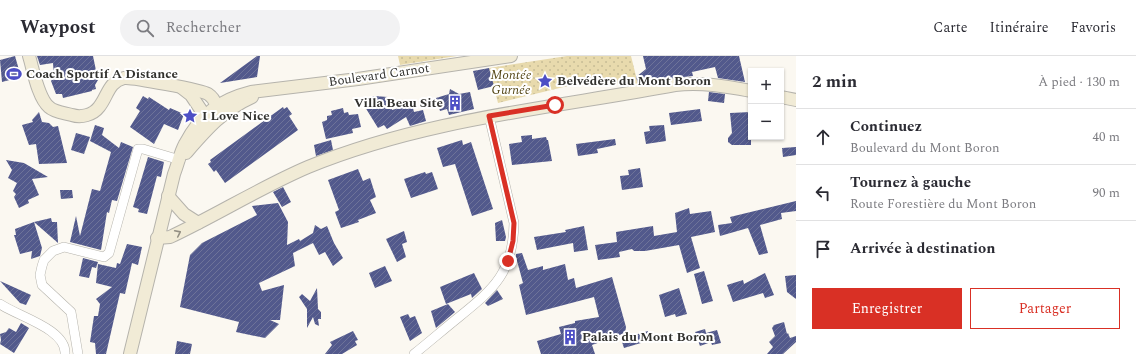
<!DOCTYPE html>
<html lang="fr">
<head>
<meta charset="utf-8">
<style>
	:root { --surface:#fff; --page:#f2f2f3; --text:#2b2b33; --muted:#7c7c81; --line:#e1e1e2; --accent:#d93025 }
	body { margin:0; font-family:Spectral,serif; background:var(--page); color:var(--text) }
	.controls { position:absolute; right:12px; top:12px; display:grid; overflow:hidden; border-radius:0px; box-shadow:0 1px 3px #0004 }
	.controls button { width:36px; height:36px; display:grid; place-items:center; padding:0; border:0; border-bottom:1px solid var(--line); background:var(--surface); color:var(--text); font:20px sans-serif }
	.stop { position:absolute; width:12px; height:12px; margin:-9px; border:3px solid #d93025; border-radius:50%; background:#fff }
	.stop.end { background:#d93025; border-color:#fff; box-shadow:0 1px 4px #0008 }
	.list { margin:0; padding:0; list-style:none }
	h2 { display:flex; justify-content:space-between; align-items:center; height:52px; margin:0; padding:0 16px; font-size:17px }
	h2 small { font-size:13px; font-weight:400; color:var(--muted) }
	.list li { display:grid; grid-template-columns:26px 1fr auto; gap:12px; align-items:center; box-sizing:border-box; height:56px; padding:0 16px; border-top:1px solid var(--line) }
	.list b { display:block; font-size:15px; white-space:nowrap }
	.list p { margin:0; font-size:13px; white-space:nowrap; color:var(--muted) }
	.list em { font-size:13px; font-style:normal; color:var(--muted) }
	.actions { display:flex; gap:8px; padding:12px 16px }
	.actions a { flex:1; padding:9px 0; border:1px solid var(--accent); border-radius:0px; text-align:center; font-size:14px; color:var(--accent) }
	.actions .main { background:var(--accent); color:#fff }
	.icon { flex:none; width:22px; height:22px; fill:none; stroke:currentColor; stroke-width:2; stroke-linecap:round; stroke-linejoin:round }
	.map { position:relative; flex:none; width:796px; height:298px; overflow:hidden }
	header { display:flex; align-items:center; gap:24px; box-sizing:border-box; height:56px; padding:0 20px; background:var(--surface); border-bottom:1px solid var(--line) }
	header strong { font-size:19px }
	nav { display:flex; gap:22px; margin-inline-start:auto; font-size:14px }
	.search { width:280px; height:36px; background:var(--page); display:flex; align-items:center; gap:10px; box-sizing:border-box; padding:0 14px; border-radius:22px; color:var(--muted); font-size:15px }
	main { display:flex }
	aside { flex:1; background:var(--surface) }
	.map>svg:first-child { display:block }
	.garden { fill:url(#garden-dots) }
	.building { fill:url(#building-hatch) }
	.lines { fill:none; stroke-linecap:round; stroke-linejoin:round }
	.street-casing { stroke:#b5b3ac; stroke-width:10 }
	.secondary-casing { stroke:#b5b3ac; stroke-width:14 }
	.street { stroke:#fff; stroke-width:9 }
	.secondary { stroke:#f1ebd6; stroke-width:12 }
	.oneway { stroke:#928e82 }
	.route { stroke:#d93025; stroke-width:5 }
	.labels { text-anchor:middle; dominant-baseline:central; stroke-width:4; stroke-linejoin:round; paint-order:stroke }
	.poi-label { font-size:13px; font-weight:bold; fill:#32322f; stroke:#fff; text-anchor:start }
	.street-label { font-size:13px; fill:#32322f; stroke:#fff }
	.park-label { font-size:13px; font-style:italic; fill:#564818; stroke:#fff }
</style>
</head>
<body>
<header>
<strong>Waypost</strong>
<div class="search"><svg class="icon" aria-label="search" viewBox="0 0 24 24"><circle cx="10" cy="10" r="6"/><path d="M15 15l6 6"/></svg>Rechercher</div>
<nav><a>Carte</a><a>Itinéraire</a><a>Favoris</a></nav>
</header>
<main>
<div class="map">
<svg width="796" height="298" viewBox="0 0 796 298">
	<defs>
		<pattern id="garden-dots" width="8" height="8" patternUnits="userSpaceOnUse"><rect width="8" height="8" fill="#e8daad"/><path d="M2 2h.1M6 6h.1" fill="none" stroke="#c7bc95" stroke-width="1.8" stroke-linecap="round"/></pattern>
		<pattern id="building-hatch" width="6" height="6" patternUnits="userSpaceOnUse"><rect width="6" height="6" fill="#52598c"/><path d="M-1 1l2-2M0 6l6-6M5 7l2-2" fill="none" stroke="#6e7399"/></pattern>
	</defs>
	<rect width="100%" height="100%" fill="#fbf8f1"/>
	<g class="garden">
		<path d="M 398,0 L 457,0 L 400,9 Z"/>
		<path d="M 567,0 L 631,0 L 638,28 L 576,28 L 498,47 L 489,12 Z"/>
	</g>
	<g class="building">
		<path d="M 15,0 L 21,21 L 2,26 L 0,4 Z"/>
		<path d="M 37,0 L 93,0 L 98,24 L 95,29 L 96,33 L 92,34 L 92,35 L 63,42 L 62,38 L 56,38 L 51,25 L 54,21 L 53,7 L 40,9 Z"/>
		<path d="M 257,0 L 260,0 L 257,21 L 220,27 Z"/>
		<path d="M 643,0 L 739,0 L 745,26 L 718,22 L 715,11 L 692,16 L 693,20 L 674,22 L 638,28 L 636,21 L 646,13 Z"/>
		<path d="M 489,12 L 494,30 L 478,34 L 473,15 Z"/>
		<path d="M 450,33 L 459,38 L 470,36 L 474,53 L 449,59 L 447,53 L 440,55 L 436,42 L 449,38 Z"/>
		<path d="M 709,36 L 725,38 L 724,47 L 708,45 Z"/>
		<path d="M 143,40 L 148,43 L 149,41 L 169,54 L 170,52 L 184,58 L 178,74 L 164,68 L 154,88 L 130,71 L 140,55 L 136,52 Z"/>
		<path d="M 374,40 L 388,41 L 392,54 L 412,48 L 414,56 L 423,54 L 426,65 L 410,70 L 406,61 L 387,73 L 384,69 L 378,72 L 365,51 L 368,43 Z"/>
		<path d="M 283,51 L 284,53 L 287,51 L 292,58 L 289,60 L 298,74 L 225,127 L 216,114 L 214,116 L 208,108 L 211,106 L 210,104 Z"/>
		<path d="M 343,52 L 344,57 L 348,56 L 349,59 L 358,58 L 361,71 L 352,73 L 353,77 L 326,83 L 322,66 L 327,64 L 327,60 L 332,59 L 331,55 Z"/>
		<path d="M 700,53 L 702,65 L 671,69 L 669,57 Z"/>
		<path d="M 39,56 L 42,66 L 49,67 L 53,71 L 58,70 L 67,107 L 39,108 L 36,88 L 29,89 L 22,69 L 33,66 L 32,64 Z"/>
		<path d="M 751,56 L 751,89 L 732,89 L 728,86 L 728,82 L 732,77 L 730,57 Z"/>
		<path d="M 95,69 L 104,72 L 102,79 L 119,92 L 121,86 L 133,91 L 117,145 L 112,144 L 109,157 L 107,156 L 101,194 L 70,186 L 76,160 L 80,180 L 92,133 L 100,135 L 111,96 L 90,85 Z"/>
		<path d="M 664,69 L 666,85 L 646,88 L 644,76 L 650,75 L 649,70 Z"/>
		<path d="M 76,77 L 90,81 L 84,98 L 71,94 Z"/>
		<path d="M 532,79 L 532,83 L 546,81 L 547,84 L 548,84 L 552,105 L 512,109 L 509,88 L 522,86 L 521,80 Z"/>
		<path d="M 615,83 L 616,89 L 597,93 L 598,97 L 578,100 L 576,88 Z"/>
		<path d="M 331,84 L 333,94 L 316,100 L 314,89 Z"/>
		<path d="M 462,84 L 463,89 L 471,86 L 493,153 L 472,160 L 455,108 L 443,111 L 437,92 Z"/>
		<path d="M 796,91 L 796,99 L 783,101 L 782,92 Z"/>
		<path d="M 148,101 L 164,106 L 161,121 L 157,120 L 147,158 L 138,156 L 139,153 L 133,151 Z"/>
		<path d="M 6,104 L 24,107 L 48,121 L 32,123 L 39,139 L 28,144 L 29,147 L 19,152 L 14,141 L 16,138 L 13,135 L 17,127 L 8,122 L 12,114 Z"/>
		<path d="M 640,112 L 643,131 L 622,134 L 620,120 L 629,119 L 628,114 Z"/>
		<path d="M 358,113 L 363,125 L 370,122 L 376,141 L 370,144 L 376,157 L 358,164 L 359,166 L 341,172 L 335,156 L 339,154 L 328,124 Z"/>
		<path d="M 425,116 L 426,118 L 432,116 L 438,133 L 411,142 L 404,123 Z"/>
		<path d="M 283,131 L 291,146 L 282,151 L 273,136 Z"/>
		<path d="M 60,134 L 72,134 L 73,142 L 61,143 Z"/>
		<path d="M 796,145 L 796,155 L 781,157 L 782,163 L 760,169 L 768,197 L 759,199 L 748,172 L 720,180 L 718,169 L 732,167 L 730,161 Z"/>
		<path d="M 278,147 L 288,166 L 287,189 L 299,183 L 300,185 L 313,177 L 315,169 L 321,173 L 327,170 L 334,187 L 343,202 L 333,210 L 325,196 L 319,199 L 313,187 L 293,197 L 295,210 L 259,227 L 262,235 L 284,229 L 280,264 L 270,264 L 279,268 L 265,282 L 236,276 L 239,266 L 180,251 L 190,199 L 202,187 L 257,159 L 252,150 Z"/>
		<path d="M 689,152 L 690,158 L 711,155 L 715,176 L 691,181 L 700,212 L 687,217 L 679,189 L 645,195 L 634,195 L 632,193 L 619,196 L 620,201 L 598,204 L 595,189 L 617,186 L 616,176 L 653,170 L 654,180 L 677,176 L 675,157 Z"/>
		<path d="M 51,162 L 52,166 L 57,166 L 58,187 L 34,166 Z"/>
		<path d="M 502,164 L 506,181 L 505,185 L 496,185 L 495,167 Z"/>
		<path d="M 34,166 L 42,192 L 40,200 L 31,203 L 32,195 L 20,198 L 14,179 L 16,179 L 15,173 Z"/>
		<path d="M 584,170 L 588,194 L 574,196 L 573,187 L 537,194 L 534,181 L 566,176 L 565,174 Z"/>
		<path d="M 404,175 L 407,186 L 402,188 L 406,201 L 397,206 L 386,183 Z"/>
		<path d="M 127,188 L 142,191 L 138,209 L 132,207 L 125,238 L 120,237 L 106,298 L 96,298 L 95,287 L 90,286 L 94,260 L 98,260 L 100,248 L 96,243 L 112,231 L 96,227 L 98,208 L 116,212 L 117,207 L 120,208 Z"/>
		<path d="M 522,197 L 528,214 L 543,210 L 543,214 L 565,208 L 568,224 L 574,222 L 576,232 L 612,221 L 626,271 L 625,277 L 592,289 L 595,298 L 541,298 L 537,285 L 561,278 L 559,271 L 575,267 L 575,265 L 599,261 L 594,241 L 526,259 L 519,229 L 523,227 L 516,201 L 516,198 Z"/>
		<path d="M 83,202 L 98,206 L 96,212 L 92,211 L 89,222 L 79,220 Z"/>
		<path d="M 385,210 L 392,225 L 375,232 L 369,217 Z"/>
		<path d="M 704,215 L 713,245 L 702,248 L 694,218 Z"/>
		<path d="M 474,217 L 482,233 L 472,242 L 471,238 L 446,248 L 440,231 Z"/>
		<path d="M 765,217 L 774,239 L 765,242 L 763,237 L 733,246 L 727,229 L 743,224 L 744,228 Z"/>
		<path d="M 796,219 L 796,243 L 787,236 L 785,220 Z"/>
		<path d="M 0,225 L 31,239 L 26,249 L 20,247 Z"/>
		<path d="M 317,232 L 318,253 L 321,256 L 321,263 L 318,263 L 319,270 L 315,268 L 313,261 L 307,272 L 307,253 L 299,241 L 302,238 L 310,245 Z"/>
		<path d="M 679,232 L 687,258 L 676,261 L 675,258 L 665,261 L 659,239 Z"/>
		<path d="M 497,234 L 503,243 L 488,250 L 485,247 Z"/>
		<path d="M 448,248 L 455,256 L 436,272 L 431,255 Z"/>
		<path d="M 408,258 L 410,262 L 415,260 L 422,277 L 410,285 L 400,261 Z"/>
		<path d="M 784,266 L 787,278 L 788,277 L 790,282 L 796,280 L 796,286 L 783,298 L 767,298 L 773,291 L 769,286 L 775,280 L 772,272 L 774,269 Z"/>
		<path d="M 21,267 L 29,272 L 14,297 L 0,288 L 1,284 L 0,278 L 6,276 L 9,272 L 16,276 Z"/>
		<path d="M 705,273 L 706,277 L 717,274 L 721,287 L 712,289 L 711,286 L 700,290 L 695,276 Z"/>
		<path d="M 353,275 L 358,284 L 355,285 L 357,289 L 342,298 L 325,298 L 332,289 L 330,286 Z"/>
		<path d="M 648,275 L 651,284 L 624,292 L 621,283 Z"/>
		<path d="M 177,285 L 192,288 L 190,298 L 175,298 Z"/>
	</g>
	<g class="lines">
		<g class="street-casing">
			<g id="street">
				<path d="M 0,248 C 17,260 67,273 65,298"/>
				<path d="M 78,298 L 71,256 L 42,229 L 40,219 L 42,210 L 44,204 L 53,195 L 64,191 L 104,201 L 109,197 L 138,93 L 143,93 L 180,104"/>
				<path d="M 414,298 C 429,286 444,273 459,261 C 495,232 513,216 514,167 L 489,60"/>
			</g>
		</g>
		<g class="secondary-casing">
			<g id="secondary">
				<path d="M 29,0 C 33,13 38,42 49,51 C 54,56 65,57 72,59 C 81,62 93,59 99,51 C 108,40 108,26 124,22 C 132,21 201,34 208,38 C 217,44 217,53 217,63"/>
				<path d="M 182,32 L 191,39 L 205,60 L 211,61"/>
				<path d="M 781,41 L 796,44"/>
				<path d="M 186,97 C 206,74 223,54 252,41"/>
				<path d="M 168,140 L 184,158 L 198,167"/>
				<path d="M 157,182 L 170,181 C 217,159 261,131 308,111 C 425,63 552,52 675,29 C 701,26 725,30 751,35"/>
				<path d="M 130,298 L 174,118 C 178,108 180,97 185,88 C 200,59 219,44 251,36 L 358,23 L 511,0"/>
			</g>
		</g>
		<use href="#street" class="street"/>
		<use href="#secondary" class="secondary"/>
	</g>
	<defs><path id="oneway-chevron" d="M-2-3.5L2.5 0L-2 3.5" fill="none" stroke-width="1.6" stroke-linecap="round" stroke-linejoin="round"/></defs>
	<use class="oneway" href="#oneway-chevron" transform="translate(178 177) rotate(-26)"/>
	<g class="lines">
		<path class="route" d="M 508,205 L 513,185 L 514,167 L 489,60 L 555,49"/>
	</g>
	<defs>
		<g id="stadium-bare" transform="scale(1.2)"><path d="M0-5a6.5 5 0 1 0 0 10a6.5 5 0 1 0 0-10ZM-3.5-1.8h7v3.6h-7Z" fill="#4d4fc5" stroke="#fff" stroke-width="2.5" paint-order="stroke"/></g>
		<g id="sight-bare" transform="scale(1.2)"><path d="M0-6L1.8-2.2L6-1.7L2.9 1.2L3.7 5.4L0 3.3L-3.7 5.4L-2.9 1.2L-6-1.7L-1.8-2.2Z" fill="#4d4fc5" stroke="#fff" stroke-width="2.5" paint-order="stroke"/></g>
		<g id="building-bare" transform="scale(1.2)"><path d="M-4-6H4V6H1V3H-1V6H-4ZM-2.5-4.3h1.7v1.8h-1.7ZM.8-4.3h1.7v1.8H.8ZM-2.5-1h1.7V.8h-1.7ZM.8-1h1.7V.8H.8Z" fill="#4d4fc5" stroke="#fff" stroke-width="2.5" paint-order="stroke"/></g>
	</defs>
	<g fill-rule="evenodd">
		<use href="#stadium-bare" x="14" y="18"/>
		<use href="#sight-bare" x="545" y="25"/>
		<use href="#building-bare" x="455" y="47"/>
		<use href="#sight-bare" x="190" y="60"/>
		<use href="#building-bare" x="570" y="281"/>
	</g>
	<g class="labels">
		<g class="poi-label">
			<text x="26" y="18">Coach Sportif A Distance</text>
			<text x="557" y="25">Belvédère du Mont Boron</text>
			<text x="443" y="47" text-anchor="end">Villa Beau Site</text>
			<text x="202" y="60">I Love Nice</text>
			<text x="582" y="281">Palais du Mont Boron</text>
		</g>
		<g class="street-label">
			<text transform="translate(379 19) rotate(-8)">Boulevard Carnot</text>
		</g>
		<g class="park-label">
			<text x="511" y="19">Montée<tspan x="511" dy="15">Gurnée</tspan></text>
		</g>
	</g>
</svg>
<div class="controls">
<button>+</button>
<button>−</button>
</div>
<div class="stop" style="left:555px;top:49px"></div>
<div class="stop end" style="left:508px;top:205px"></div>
</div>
<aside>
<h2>2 min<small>À pied · 130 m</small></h2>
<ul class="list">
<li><svg class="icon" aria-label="ahead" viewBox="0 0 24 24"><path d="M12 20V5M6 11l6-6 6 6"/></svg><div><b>Continuez</b><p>Boulevard du Mont Boron</p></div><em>40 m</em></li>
<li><svg class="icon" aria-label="left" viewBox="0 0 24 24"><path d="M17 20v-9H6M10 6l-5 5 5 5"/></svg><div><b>Tournez à gauche</b><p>Route Forestière du Mont Boron</p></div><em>90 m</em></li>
<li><svg class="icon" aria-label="arrive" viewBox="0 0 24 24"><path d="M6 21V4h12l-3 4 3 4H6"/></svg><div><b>Arrivée à destination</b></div></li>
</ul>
<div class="actions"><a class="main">Enregistrer</a><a>Partager</a></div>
</aside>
</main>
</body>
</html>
